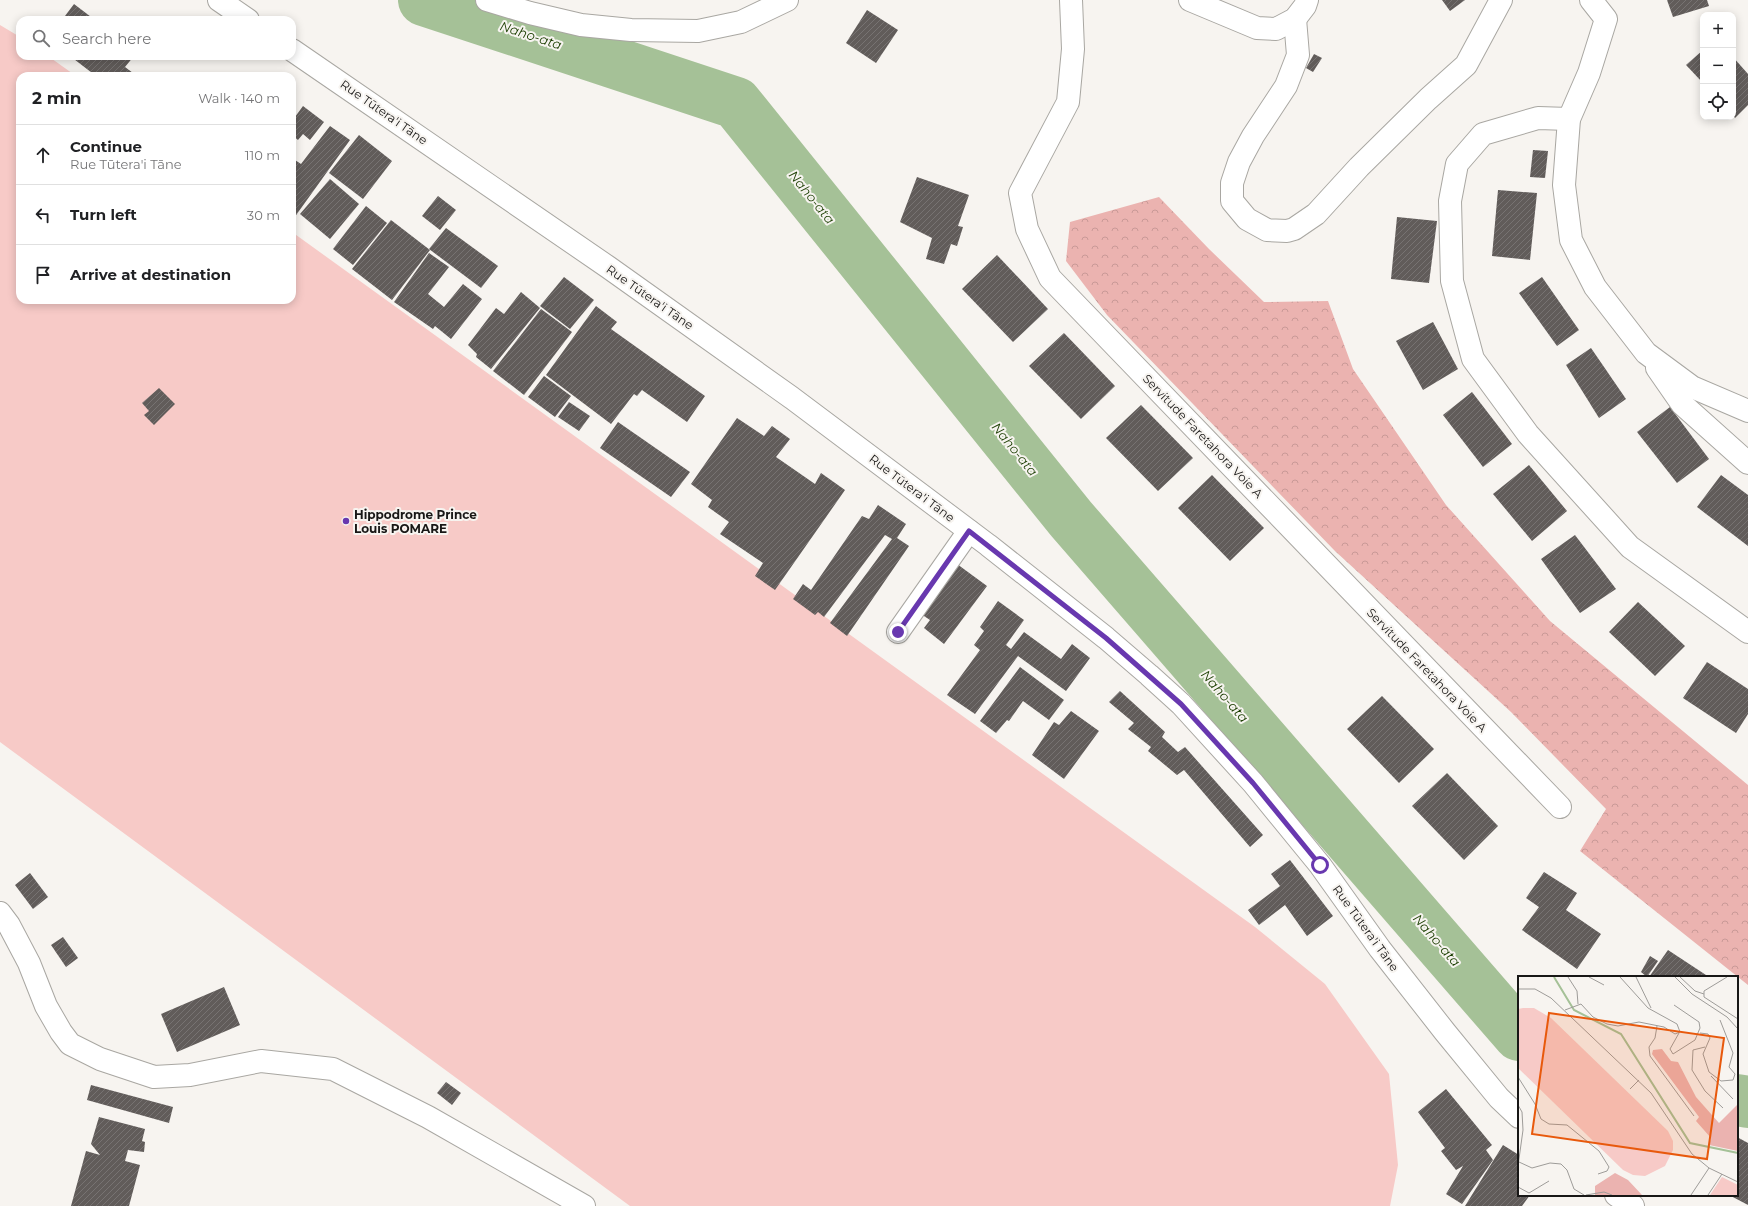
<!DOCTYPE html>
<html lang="en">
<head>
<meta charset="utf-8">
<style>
	:root { --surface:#fff; --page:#f6f6f6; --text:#202124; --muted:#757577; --line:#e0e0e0 }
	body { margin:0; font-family:Montserrat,sans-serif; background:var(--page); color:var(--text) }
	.controls { position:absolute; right:12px; top:12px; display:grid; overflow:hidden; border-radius:8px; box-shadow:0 2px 10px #0003 }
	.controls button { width:36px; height:36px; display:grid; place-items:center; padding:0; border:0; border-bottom:1px solid var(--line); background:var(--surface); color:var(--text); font:20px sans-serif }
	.stop { position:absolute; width:12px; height:12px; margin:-9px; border:3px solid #6838af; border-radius:50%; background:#fff }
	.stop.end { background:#6838af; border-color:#fff; box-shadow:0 1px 4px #0008 }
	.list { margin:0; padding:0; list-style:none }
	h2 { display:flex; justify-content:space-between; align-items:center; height:52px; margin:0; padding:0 16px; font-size:17px }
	h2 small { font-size:13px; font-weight:400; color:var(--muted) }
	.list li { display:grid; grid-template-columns:26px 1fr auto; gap:12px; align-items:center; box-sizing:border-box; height:60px; padding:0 16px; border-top:1px solid var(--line) }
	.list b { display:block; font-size:15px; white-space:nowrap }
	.list p { margin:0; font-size:13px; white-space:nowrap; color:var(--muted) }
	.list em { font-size:13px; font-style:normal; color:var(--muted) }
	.icon { flex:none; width:22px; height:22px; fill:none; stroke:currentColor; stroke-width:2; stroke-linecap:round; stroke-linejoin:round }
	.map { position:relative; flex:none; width:1748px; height:1206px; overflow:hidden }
	.search { position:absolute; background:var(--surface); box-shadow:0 2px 10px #0003; left:16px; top:16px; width:280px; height:44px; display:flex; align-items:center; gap:10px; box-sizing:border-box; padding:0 14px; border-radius:12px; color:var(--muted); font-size:15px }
	.panel { position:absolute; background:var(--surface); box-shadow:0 2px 10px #0003; left:16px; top:72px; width:280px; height:232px; border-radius:12px }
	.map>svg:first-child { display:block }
	.forest { fill:url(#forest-crowns) }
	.garden { fill:#f7cac7 }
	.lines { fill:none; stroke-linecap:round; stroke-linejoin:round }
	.river { stroke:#a5c197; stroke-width:52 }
	.building { fill:url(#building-hatch) }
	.minor-casing { stroke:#a9a7a2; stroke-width:24 }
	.minor { stroke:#fff; stroke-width:22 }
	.route { stroke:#6838af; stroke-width:5 }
	.poi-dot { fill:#6838af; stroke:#f7f4f0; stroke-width:1.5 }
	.labels { text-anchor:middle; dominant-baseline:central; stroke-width:4; stroke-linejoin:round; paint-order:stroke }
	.street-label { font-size:12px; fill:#181716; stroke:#f7f4f0 }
	.poi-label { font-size:12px; font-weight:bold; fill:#181716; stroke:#f7f4f0; text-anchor:start }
	.water-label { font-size:13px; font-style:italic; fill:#1b3e00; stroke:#f7f4f0 }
	.inset-river { fill:none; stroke:#a5c197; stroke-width:2 }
	.inset-road { fill:none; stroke:#9e9c99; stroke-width:1 }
	.view { fill:#e8590c; fill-opacity:0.15; stroke:#e8590c; stroke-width:2 }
	.inset-edge { fill:none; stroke:#181716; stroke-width:2 }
</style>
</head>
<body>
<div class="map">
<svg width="1748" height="1206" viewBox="0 0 1748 1206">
	<defs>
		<pattern id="forest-crowns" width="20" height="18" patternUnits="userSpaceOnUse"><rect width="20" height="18" fill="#ebb3b0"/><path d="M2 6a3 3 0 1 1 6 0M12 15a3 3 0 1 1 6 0" fill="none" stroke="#c99997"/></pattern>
		<pattern id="building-hatch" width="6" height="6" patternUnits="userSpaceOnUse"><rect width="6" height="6" fill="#615c5a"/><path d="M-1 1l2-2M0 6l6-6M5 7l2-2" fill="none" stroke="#777372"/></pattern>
	</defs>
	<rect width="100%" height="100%" fill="#f7f4f0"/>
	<path class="forest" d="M 1159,197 L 1209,249 L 1264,302 L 1328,301 L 1353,369 L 1446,505 L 1550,621 L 1748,785 L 1748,985 L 1580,851 L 1606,809 L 1511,712 L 1335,551 L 1107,315 L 1066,261 L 1070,222 Z"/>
	<path class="garden" d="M 0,25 L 20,37 L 20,56 L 48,56 L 76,76 L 20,76 L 20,300 L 292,300 L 292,232 L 1255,927 L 1325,984 L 1389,1074 L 1398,1165 L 1390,1206 L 630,1206 L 0,742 Z"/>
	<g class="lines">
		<g class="river">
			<path d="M 424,0 L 736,103 L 1071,519 L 1519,1035"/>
			<path d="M 1737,1100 L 1748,1102"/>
		</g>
	</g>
	<g class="building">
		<path d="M 1442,0 L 1465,0 L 1450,11 Z"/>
		<path d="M 1667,0 L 1707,0 L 1709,6 L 1673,17 Z"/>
		<path d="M 74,4 L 95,20 L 62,20 Z"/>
		<path d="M 867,10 L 898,30 L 876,63 L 846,43 Z"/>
		<path d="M 1703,50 L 1703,83 L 1686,65 Z"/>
		<path d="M 1314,54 L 1322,58 L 1313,72 L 1306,68 Z"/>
		<path d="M 70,56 L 134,56 L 125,67 L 137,76 L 96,76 Z"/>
		<path d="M 1733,57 L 1748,74 L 1748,105 L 1735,118 L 1733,115 Z"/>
		<path d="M 303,106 L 324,122 L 310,140 L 303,134 L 298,140 L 292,135 L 292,115 L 295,117 Z"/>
		<path d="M 330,126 L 350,140 L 294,218 L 292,216 L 292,158 L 301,164 Z"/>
		<path d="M 359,135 L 392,161 L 363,199 L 329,173 Z"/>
		<path d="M 1533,150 L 1548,151 L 1545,178 L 1530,177 Z"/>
		<path d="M 917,177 L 969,195 L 958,226 L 963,227 L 957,246 L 951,244 L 944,264 L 926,259 L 932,238 L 900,222 Z"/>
		<path d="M 330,179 L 359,204 L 330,239 L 300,214 Z"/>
		<path d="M 1498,190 L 1537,193 L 1530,260 L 1492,256 Z"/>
		<path d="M 438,196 L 456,210 L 440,230 L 422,216 Z"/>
		<path d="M 366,206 L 387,223 L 353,265 L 333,249 Z"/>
		<path d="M 1397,217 L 1437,221 L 1429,283 L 1391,279 Z"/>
		<path d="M 391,220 L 430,250 L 392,300 L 352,269 Z"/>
		<path d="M 446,228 L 498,266 L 481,288 L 429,249 Z"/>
		<path d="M 429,253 L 449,267 L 428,294 L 444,307 L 463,284 L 482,299 L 451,339 L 435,326 L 433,329 L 394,302 Z"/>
		<path d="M 997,255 L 1048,309 L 1013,342 L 962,289 Z"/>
		<path d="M 564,277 L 594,300 L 570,329 L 540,306 Z"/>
		<path d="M 1542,277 L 1579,330 L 1557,346 L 1519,293 Z"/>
		<path d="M 521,292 L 540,308 L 491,369 L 476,357 L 477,354 L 468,345 L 496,308 L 504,314 Z"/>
		<path d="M 596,306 L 617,322 L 611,329 L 705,396 L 687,422 L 642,390 L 637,396 L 634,394 L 611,424 L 546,375 Z"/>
		<path d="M 541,309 L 572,332 L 524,395 L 493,371 Z"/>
		<path d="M 1433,322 L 1458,369 L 1423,390 L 1396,341 Z"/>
		<path d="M 1064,333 L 1115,386 L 1081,419 L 1029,366 Z"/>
		<path d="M 1591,348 L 1626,399 L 1599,418 L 1566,365 Z"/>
		<path d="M 544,376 L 571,396 L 555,417 L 528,397 Z"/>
		<path d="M 159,388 L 175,404 L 154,425 L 144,415 L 149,411 L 142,403 Z"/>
		<path d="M 1472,392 L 1512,444 L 1483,467 L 1443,415 Z"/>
		<path d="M 569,402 L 590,416 L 579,431 L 558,417 Z"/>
		<path d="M 1141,405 L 1193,458 L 1158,491 L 1106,438 Z"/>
		<path d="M 1670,407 L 1709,459 L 1677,483 L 1637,432 Z"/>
		<path d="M 737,418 L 764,436 L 772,426 L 790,439 L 776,457 L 815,484 L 821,473 L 845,490 L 775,590 L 755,576 L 763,563 L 720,534 L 729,522 L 708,507 L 712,500 L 691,484 Z"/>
		<path d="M 618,422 L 690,472 L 671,497 L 600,448 Z"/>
		<path d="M 1529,465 L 1567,511 L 1532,541 L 1493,494 Z"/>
		<path d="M 1212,475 L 1264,528 L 1230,561 L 1178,508 Z"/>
		<path d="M 1721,475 L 1748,495 L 1748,546 L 1697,507 Z"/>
		<path d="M 878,505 L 906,524 L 897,538 L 909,546 L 847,636 L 830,623 L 892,539 L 885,535 L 824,617 L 818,612 L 815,615 L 793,599 L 803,584 L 811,590 L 862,516 L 869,519 Z"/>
		<path d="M 1575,535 L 1616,589 L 1580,613 L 1541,559 Z"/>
		<path d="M 957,564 L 987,586 L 944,644 L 924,628 L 930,620 L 921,614 Z"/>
		<path d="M 998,601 L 1024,620 L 1006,645 L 1011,649 L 1024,632 L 1061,659 L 1072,644 L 1090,658 L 1066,691 L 1018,656 L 975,714 L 947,695 L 980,650 L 974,645 L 984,631 L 980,627 Z"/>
		<path d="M 1638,602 L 1685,646 L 1655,676 L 1609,632 Z"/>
		<path d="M 1707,662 L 1748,689 L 1748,714 L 1736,733 L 1683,698 Z"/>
		<path d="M 1020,667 L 1064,700 L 1049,720 L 1023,701 L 1009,721 L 1007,720 L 996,733 L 980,721 Z"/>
		<path d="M 1120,691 L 1165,732 L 1162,737 L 1178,752 L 1185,747 L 1263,835 L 1250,847 L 1184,770 L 1177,775 L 1148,751 L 1151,747 L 1128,729 L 1134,723 L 1109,702 Z"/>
		<path d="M 1382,696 L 1434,749 L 1399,783 L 1347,729 Z"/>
		<path d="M 1071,711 L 1099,731 L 1064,779 L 1032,755 L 1054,722 L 1059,725 Z"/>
		<path d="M 1447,773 L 1498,826 L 1464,860 L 1412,806 Z"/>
		<path d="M 1290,860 L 1333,916 L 1307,936 L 1285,905 L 1259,925 L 1248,910 L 1280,886 L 1271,874 Z"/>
		<path d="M 1544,872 L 1577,893 L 1566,910 L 1601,934 L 1577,969 L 1522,930 L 1539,907 L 1526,898 Z"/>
		<path d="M 30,873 L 48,897 L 33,909 L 15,885 Z"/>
		<path d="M 63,937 L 78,958 L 66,967 L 51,945 Z"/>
		<path d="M 1668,950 L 1709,977 L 1649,977 Z"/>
		<path d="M 1650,956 L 1658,961 L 1647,977 L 1641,972 Z"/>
		<path d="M 224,987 L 240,1025 L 177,1052 L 161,1014 Z"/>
		<path d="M 446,1082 L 461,1093 L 452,1105 L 437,1093 Z"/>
		<path d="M 91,1085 L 173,1107 L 169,1123 L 87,1100 Z"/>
		<path d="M 1446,1089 L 1492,1145 L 1486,1150 L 1493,1160 L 1462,1204 L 1446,1194 L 1463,1166 L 1456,1170 L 1441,1151 L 1445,1148 L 1418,1112 Z"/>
		<path d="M 99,1117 L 145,1129 L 142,1141 L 145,1142 L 144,1152 L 128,1150 L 125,1161 L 140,1165 L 129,1206 L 71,1206 L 86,1151 L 100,1155 L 91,1144 Z"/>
		<path d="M 1737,1137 L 1748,1143 L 1748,1205 L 1729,1195 L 1737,1195 Z"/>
		<path d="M 1503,1145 L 1519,1155 L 1519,1195 L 1530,1195 L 1522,1206 L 1465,1206 Z"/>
	</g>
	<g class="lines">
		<g class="minor-casing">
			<g id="minor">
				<path d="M 219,0 L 248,20"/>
				<path d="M 487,0 L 530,13 L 581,25 L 631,30 L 698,31 L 741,22 L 787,0"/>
				<path d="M 1071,0 L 1073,49 L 1068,102 L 1020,193 L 1027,229 L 1050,278 L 1560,807"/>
				<path d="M 1190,0 L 1257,28 L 1276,29 L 1295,19 L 1305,6 L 1307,0"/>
				<path d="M 1591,0 L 1606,19 L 1589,73 L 1569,119 L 1564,185 L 1571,240 L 1595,287 L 1646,353 L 1692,387 L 1748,411"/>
				<path d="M 1295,19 L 1298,55 L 1286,86 L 1253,136 L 1239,162 L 1232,183 L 1232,201 L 1247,219 L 1267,230 L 1287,231 L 1294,229 L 1316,214 L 1359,167 L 1428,99 L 1466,65 L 1501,0"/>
				<path d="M 292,50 L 608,267 L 792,398 L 988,545 L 1106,638 L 1149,675 L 1181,704 L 1253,783 L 1320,865 L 1380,949 L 1445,1032 L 1499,1098 L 1519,1117"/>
				<path d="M 1569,119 L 1538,118 L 1483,134 L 1457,164 L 1450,201 L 1452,281 L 1473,359 L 1528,434 L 1630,547 L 1748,632"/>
				<path d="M 1657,368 L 1682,404 L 1748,463"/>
				<path d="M 898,632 L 969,531"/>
				<path d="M 0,913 L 9,925 L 29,963 L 46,1006 L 61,1032 L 70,1044 L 100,1059 L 154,1077 L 190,1075 L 261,1061 L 333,1069 L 428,1117 L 584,1206"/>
				<path d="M 1616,1195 L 1633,1206"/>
			</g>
		</g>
		<use href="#minor" class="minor"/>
	</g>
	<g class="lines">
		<path class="route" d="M 898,632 L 969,531 L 1106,638 L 1181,704 L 1253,783 L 1320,865"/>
	</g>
	<circle class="poi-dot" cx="346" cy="521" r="4"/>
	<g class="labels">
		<g class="street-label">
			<text transform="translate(384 112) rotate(35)">Rue Tūtera'i Tāne</text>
			<text transform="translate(650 297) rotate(35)">Rue Tūtera'i Tāne</text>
			<text transform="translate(1203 436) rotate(46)">Servitude Faretahora Voie A</text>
			<text transform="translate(912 488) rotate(37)">Rue Tūtera'i Tāne</text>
			<text transform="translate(1427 670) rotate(46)">Servitude Faretahora Voie A</text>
			<text transform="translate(1366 928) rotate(54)">Rue Tūtera'i Tāne</text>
		</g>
		<g class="poi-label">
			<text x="354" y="514">Hippodrome Prince<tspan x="354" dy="14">Louis POMARE</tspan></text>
		</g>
		<g class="water-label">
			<text transform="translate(531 35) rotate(18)">Naho-ata</text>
			<text transform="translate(812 197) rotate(51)">Naho-ata</text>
			<text transform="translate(1015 449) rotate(51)">Naho-ata</text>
			<text transform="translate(1225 696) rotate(49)">Naho-ata</text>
			<text transform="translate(1437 940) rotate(49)">Naho-ata</text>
		</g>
	</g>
	<g transform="translate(1518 976)">
		<rect width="220" height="220" fill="#f7f4f0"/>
		<path d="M 144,73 L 153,85 L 160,86 L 178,121 L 201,147 L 220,128 L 220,175 L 191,169 L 193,162 L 178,145 L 181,141 L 134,78 L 135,74 ZM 97,197 L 110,204 L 124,219 L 77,219 L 77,210 Z" fill="#ebb3b0"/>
		<path d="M 204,201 L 220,209 L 220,219 L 192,219 Z" fill="#f7cac7"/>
		<path d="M 5,32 L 16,32 L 33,42 L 150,155 L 155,165 L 155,174 L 147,190 L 127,200 L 115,199 L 105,194 L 0,92 L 0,33 Z" fill="#f7cac7"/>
		<path class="inset-river" d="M 36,1 L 56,34 L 103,58 L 172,167 L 220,177"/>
		<path class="inset-road" d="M 50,1 L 59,15 L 60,28M 71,1 L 86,9M 118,1 L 133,32M 157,1 L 174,18 L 209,41 L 220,53M 162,1 L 177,15 L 186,18M 209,1 L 186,15 L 186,21 L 220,43M 0,13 L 17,13 L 33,22 L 133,117 L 174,178 L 191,192 L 220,206M 156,29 L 181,46 L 182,52 L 177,64 L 155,78 L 152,73 L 161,57M 47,34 L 63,28 L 75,41 L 89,48 L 100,50 L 121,46 L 146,51 L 157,58 L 162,56 L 159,48 L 130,32 L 102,1M 202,44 L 215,77 L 211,91M 139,50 L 137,62 L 131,71 L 132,80 L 176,140M 182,57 L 190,58 L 192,62 L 185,78 L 191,96 L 203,105 L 215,104 L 217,98 L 211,91M 187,71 L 175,74 L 174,94 L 187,115 L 205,132M 193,100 L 215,123M 0,101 L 17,128 L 23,143 L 31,148 L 49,149 L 81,175 L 91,191 L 89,195 L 80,198M 112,113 L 121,104M 0,129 L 4,136 L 5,154 L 0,190M 1,186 L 14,192 L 32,187 L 43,188 L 49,194 L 56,213 L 66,219M 0,211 L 11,217 L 31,205M 68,219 L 86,216 L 94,219M 173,219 L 191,192M 190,219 L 204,198"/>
		<path class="view" d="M 31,37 L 206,62 L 189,183 L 14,158 Z"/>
		<rect width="220" height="220" class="inset-edge"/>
	</g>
</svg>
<div class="controls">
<button>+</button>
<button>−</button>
<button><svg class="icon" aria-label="locate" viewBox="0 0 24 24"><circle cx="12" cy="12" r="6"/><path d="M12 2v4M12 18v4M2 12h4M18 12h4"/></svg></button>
</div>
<div class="stop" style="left:1320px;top:865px"></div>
<div class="stop end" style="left:898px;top:632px"></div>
<div class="search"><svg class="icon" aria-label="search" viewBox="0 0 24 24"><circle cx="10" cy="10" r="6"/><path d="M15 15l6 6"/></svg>Search here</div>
<section class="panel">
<h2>2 min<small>Walk · 140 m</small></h2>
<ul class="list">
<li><svg class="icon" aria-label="ahead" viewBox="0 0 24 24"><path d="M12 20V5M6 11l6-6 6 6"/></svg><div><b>Continue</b><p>Rue Tūtera'i Tāne</p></div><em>110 m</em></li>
<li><svg class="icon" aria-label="left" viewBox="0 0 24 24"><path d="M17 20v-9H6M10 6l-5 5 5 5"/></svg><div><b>Turn left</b></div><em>30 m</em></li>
<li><svg class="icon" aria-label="arrive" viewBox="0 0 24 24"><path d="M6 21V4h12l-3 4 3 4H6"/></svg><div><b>Arrive at destination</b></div></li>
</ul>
</section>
</div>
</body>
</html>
